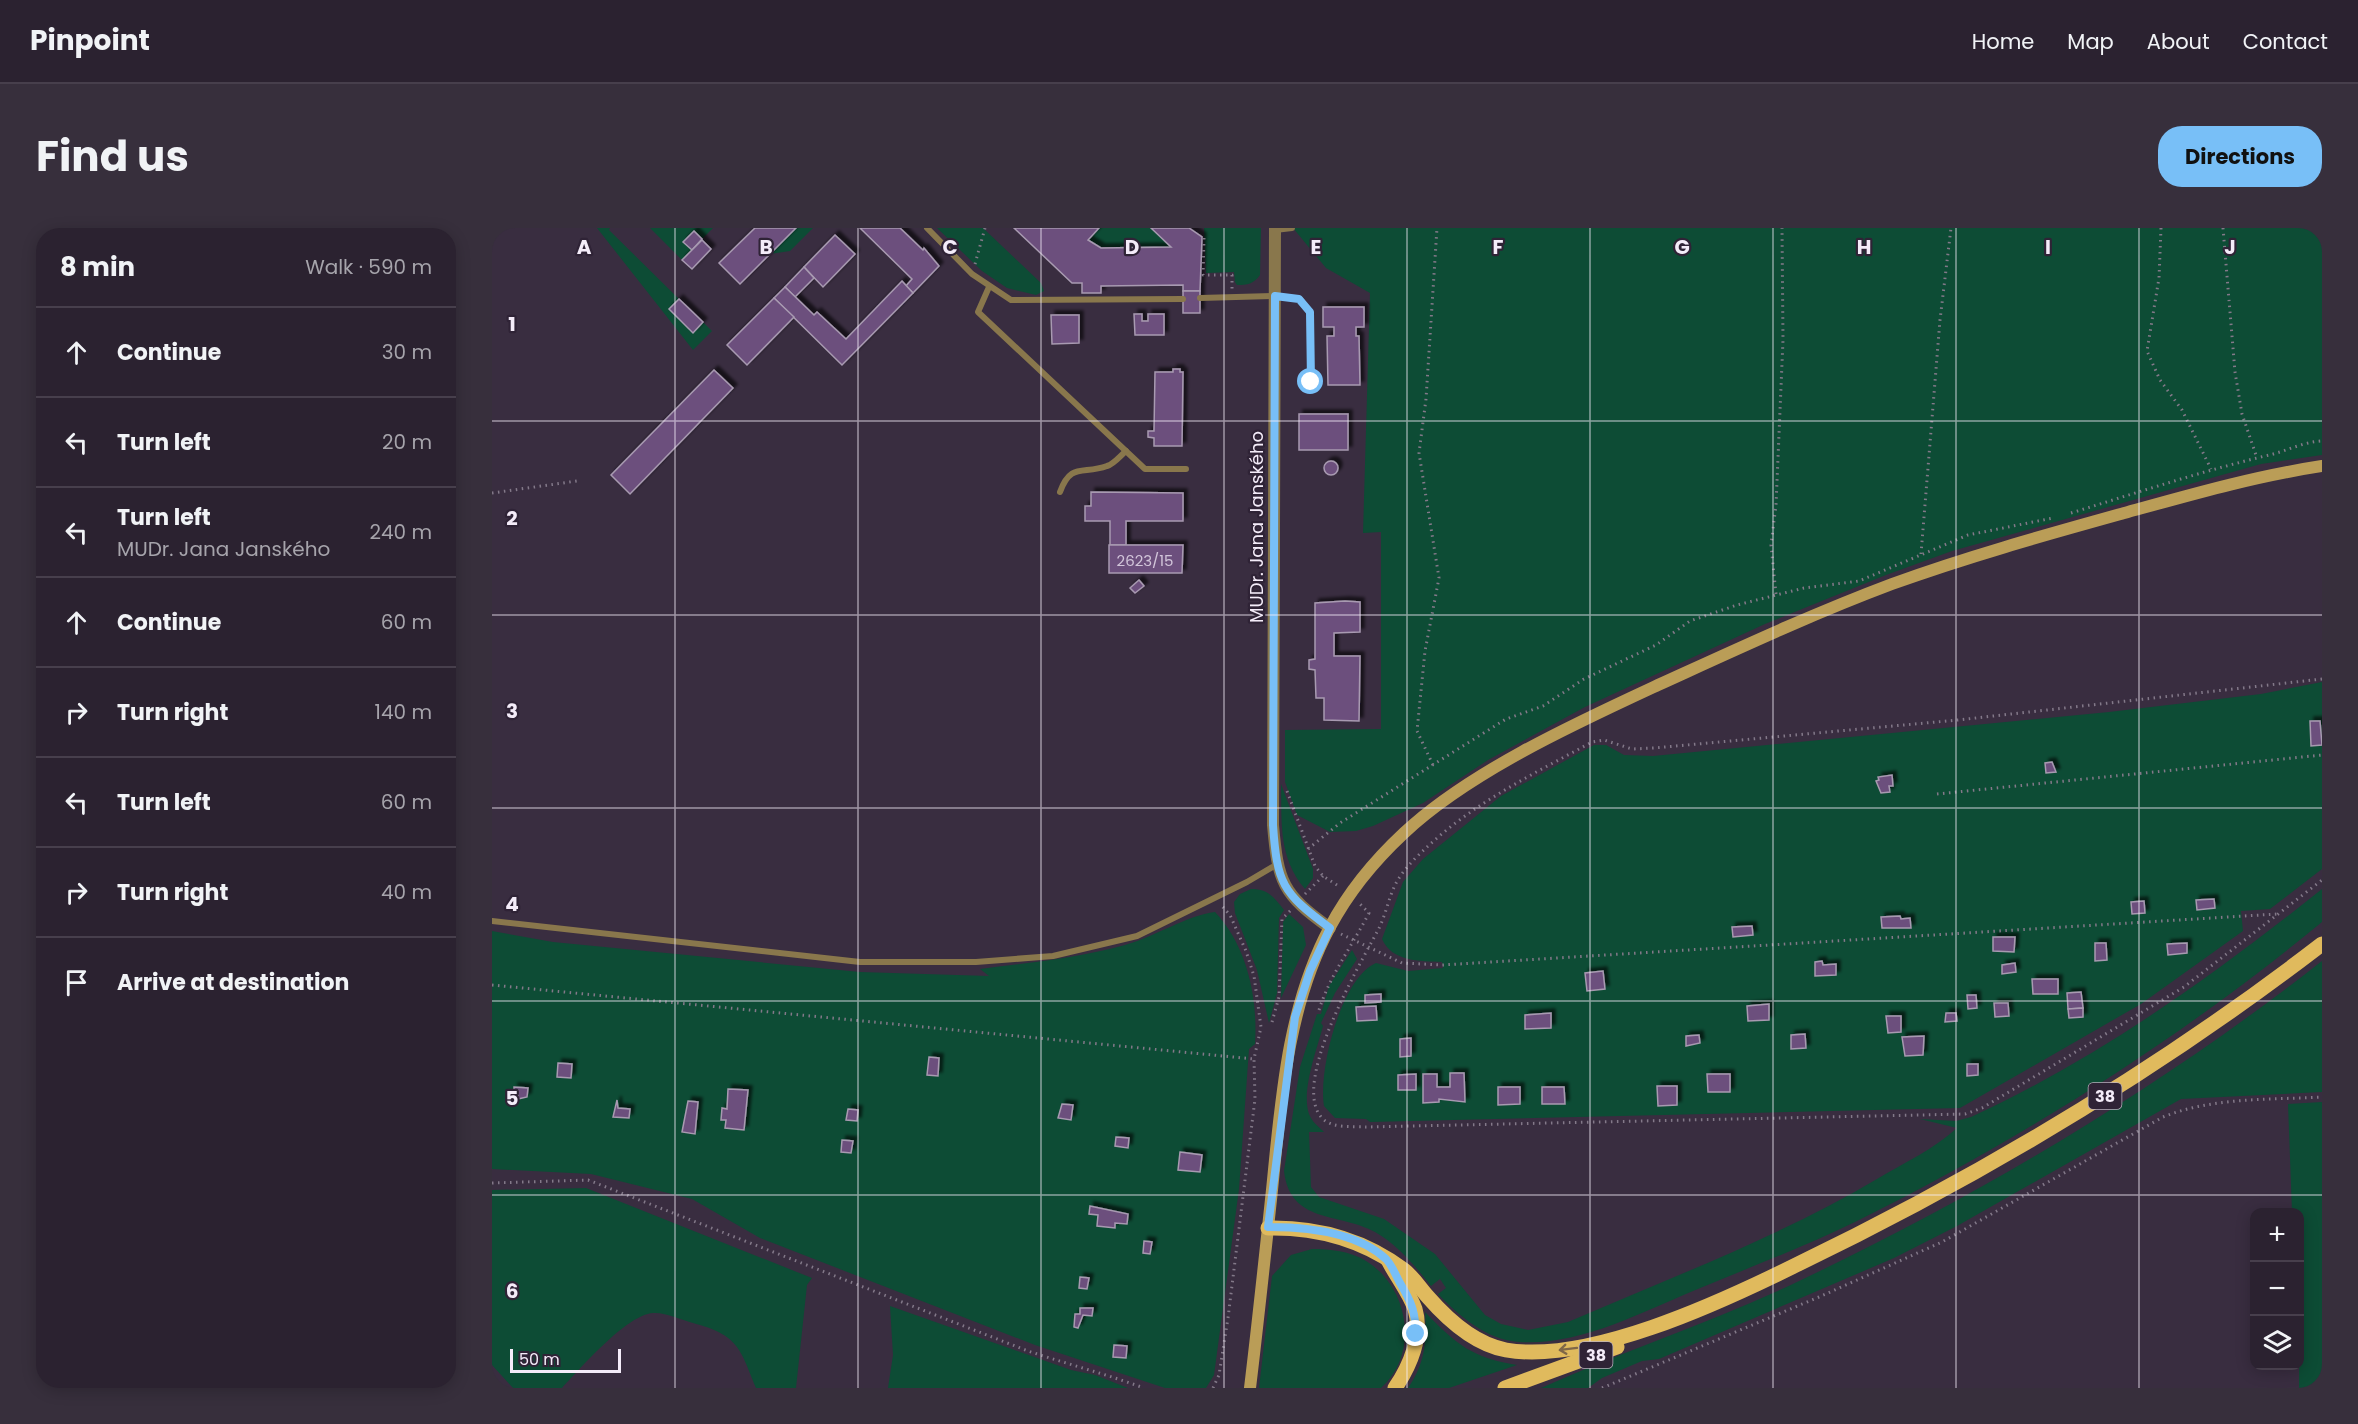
<!DOCTYPE html>
<html lang="en">
<head>
<meta charset="utf-8">
<style>
	:root { --surface:#2b2230; --page:#372f3c; --text:#f1f3f6; --muted:#a6a4ab; --line:#473f4c; --accent:#78bff7 }
	body { margin:0; font-family:Poppins,sans-serif; background:var(--page); color:var(--text) }
	.controls { position:absolute; right:18px; bottom:18px; display:grid; overflow:hidden; border-radius:12px; box-shadow:0 3px 15px #0003 }
	.controls button { width:54px; height:54px; display:grid; place-items:center; padding:0; border:0; border-bottom:2px solid var(--line); background:var(--surface); color:var(--text); font:30px sans-serif }
	.scale { position:absolute; left:18px; bottom:15px; width:111px; box-sizing:border-box; padding-left:6px; border:3px solid #f4ecf9; border-top:0; font-size:16px; line-height:21px; white-space:nowrap; color:#f4ecf9; -webkit-text-stroke:4px #2f2336; paint-order:stroke }
	.stop { position:absolute; width:18px; height:18px; margin:-14px; border:4px solid #78bff7; border-radius:50%; background:#fff }
	.stop.end { background:#78bff7; border-color:#fff; box-shadow:0 2px 6px #0008 }
	.list { margin:0; padding:0; list-style:none }
	h2 { display:flex; justify-content:space-between; align-items:center; height:78px; margin:0; padding:0 24px; font-size:26px }
	h2 small { font-size:20px; font-weight:400; color:var(--muted) }
	.list li { display:grid; grid-template-columns:39px 1fr auto; gap:18px; align-items:center; box-sizing:border-box; height:90px; padding:0 24px; border-top:2px solid var(--line) }
	.list b { display:block; font-size:22px; white-space:nowrap }
	.list p { margin:0; font-size:20px; white-space:nowrap; color:var(--muted) }
	.list em { font-size:20px; font-style:normal; color:var(--muted) }
	.icon { flex:none; width:33px; height:33px; fill:none; stroke:currentColor; stroke-width:2; stroke-linecap:round; stroke-linejoin:round }
	.map { position:relative; flex:none; width:1830px; height:1160px; overflow:hidden; border-radius:24px }
	header { display:flex; align-items:center; gap:36px; box-sizing:border-box; height:84px; padding:0 30px; background:var(--surface); border-bottom:2px solid var(--line) }
	header strong { font-size:28px }
	nav { display:flex; gap:33px; margin-inline-start:auto; font-size:21px }
	.intro { display:flex; align-items:center; justify-content:space-between; box-sizing:border-box; height:144px; padding:0 36px }
	h1 { margin:0; font-size:42px }
	.button { padding:15px 27px; border-radius:24px; background:var(--accent); color:#111; font-size:21px; font-weight:700 }
	main { display:flex; gap:36px; padding:0 36px }
	aside { flex:1; background:var(--surface); border-radius:24px; box-shadow:0 3px 15px #0003 }
	.map>svg:first-child { display:block }
	.green { fill:#0d4c35 }
	.building { fill:#6c4f7d; stroke:#a89ab1; stroke-width:1.5; filter:url(#shadow) }
	.lines { fill:none; stroke-linecap:round; stroke-linejoin:round }
	.path { stroke:#837989; stroke-width:3; stroke-dasharray:1.5 4.5; stroke-linecap:butt }
	.lane { stroke:#89774c; stroke-width:6 }
	.street { stroke:#89774c; stroke-width:12 }
	.secondary { stroke:#ba9d57; stroke-width:12 }
	.primary { stroke:#e0ba5d; stroke-width:15 }
	.oneway { stroke:#7f6748 }
	.route { stroke:#78bff7; stroke-width:8 }
	.grid { fill:none; stroke:#f4ecf9; stroke-width:1.5; stroke-opacity:0.55 }
	.labels { text-anchor:middle; dominant-baseline:central; stroke-width:4.5; stroke-linejoin:round; paint-order:stroke }
	.number-label { font-size:15px; fill:#d2c5da }
	.shield { fill:#2f2336; stroke:#b9b0be; stroke-width:1.5 }
	.shield-label { font-size:16px; font-weight:bold; fill:#f4ecf9 }
	.street-label { font-size:18px; fill:#f4ecf9; stroke:#2f2336 }
	.grid-label { font-size:20px; text-anchor:middle; font-weight:bold; fill:#f4ecf9; stroke:#2f2336; stroke-width:4.5; stroke-linejoin:round; paint-order:stroke }
</style>
</head>
<body>
<header>
<strong>Pinpoint</strong>
<nav><a>Home</a><a>Map</a><a>About</a><a>Contact</a></nav>
</header>
<div class="intro"><h1>Find us</h1><a class="button">Directions</a></div>
<main>
<aside>
<h2>8 min<small>Walk · 590 m</small></h2>
<ul class="list">
<li><svg class="icon" aria-label="ahead" viewBox="0 0 24 24"><path d="M12 20V5M6 11l6-6 6 6"/></svg><div><b>Continue</b></div><em>30 m</em></li>
<li><svg class="icon" aria-label="left" viewBox="0 0 24 24"><path d="M17 20v-9H6M10 6l-5 5 5 5"/></svg><div><b>Turn left</b></div><em>20 m</em></li>
<li><svg class="icon" aria-label="left" viewBox="0 0 24 24"><path d="M17 20v-9H6M10 6l-5 5 5 5"/></svg><div><b>Turn left</b><p>MUDr. Jana Janského</p></div><em>240 m</em></li>
<li><svg class="icon" aria-label="ahead" viewBox="0 0 24 24"><path d="M12 20V5M6 11l6-6 6 6"/></svg><div><b>Continue</b></div><em>60 m</em></li>
<li><svg class="icon" aria-label="right" viewBox="0 0 24 24"><path d="M7 20v-9h11M14 6l5 5-5 5"/></svg><div><b>Turn right</b></div><em>140 m</em></li>
<li><svg class="icon" aria-label="left" viewBox="0 0 24 24"><path d="M17 20v-9H6M10 6l-5 5 5 5"/></svg><div><b>Turn left</b></div><em>60 m</em></li>
<li><svg class="icon" aria-label="right" viewBox="0 0 24 24"><path d="M7 20v-9h11M14 6l5 5-5 5"/></svg><div><b>Turn right</b></div><em>40 m</em></li>
<li><svg class="icon" aria-label="arrive" viewBox="0 0 24 24"><path d="M6 21V4h12l-3 4 3 4H6"/></svg><div><b>Arrive at destination</b></div></li>
</ul>
</aside>
<div class="map">
<svg width="1830" height="1160" viewBox="0 0 1830 1160">
	<defs>
		<filter id="shadow"><feDropShadow dx="4" dy="-4" stdDeviation="1.5" flood-color="#0009"/></filter>
	</defs>
	<rect width="100%" height="100%" fill="#392d40"/>
	<g class="green">
		<path d="M 105,0 L 118,0 L 117,2 L 187,71 L 177,81 L 201,104 L 211,94 L 220,103 L 201,122 Z"/>
		<path d="M 158,0 L 221,0 L 210,11 L 202,3 L 192,14 L 200,22 L 190,32 Z"/>
		<path d="M 304,0 L 321,0 L 298,23 L 278,26 Z"/>
		<path d="M 445,0 L 491,0 L 549,55 L 552,63 L 544,67 L 515,60 L 490,43 Z"/>
		<path d="M 607,0 L 659,0 L 679,19 L 603,19 L 596,12 Z"/>
		<path d="M 712,0 L 769,0 L 768,47 C 762,56 755,57 745,57 L 743,54 L 742,44 L 714,45 Z"/>
		<path d="M 801,0 L 1830,0 L 1830,227 L 1769,236 L 1460,323 L 1394,347 L 1273,396 L 1093,479 L 996,532 L 931,575 L 881,598 L 864,603 L 838,604 L 805,587 L 793,554 L 793,502 L 889,501 L 889,304 L 871,305 L 878,65 L 834,40 Z"/>
		<path d="M 1830,454 L 1830,641 L 1778,681 L 1749,683 L 1751,703 L 1649,776 L 1468,880 L 878,894 L 874,891 L 843,890 L 832,878 C 826,842 849,750 884,735 L 916,743 L 951,740 L 950,734 C 928,733 900,734 890,711 L 911,654 L 931,631 L 1009,568 L 1102,517 L 1114,517 L 1132,527 L 1161,528 L 1617,484 L 1769,466 Z"/>
		<path d="M 789,556 L 821,641 L 821,650 L 813,661 C 786,629 790,595 789,556 Z"/>
		<path d="M 759,661 C 776,661 782,669 792,682 L 787,690 L 785,765 L 777,795 L 765,742 L 743,685 L 742,674 L 748,666 Z"/>
		<path d="M 1830,661 L 1830,694 C 1691,809 1527,913 1365,993 C 1312,1019 1256,1040 1201,1063 C 1148,1085 1087,1118 1027,1114 C 995,1112 967,1088 946,1066 L 954,1060 L 948,1051 L 939,1058 C 923,1038 906,1017 883,1004 C 846,984 798,996 792,943 L 808,839 L 825,786 L 829,786 L 837,758 L 860,722 L 865,731 L 843,765 L 829,795 L 831,798 C 825,821 809,863 817,886 C 820,894 826,898 832,904 L 817,904 L 819,959 L 827,969 L 892,991 L 943,1026 L 993,1087 L 1009,1096 L 1036,1102 L 1076,1094 C 1180,1049 1287,1009 1385,951 C 1412,935 1442,921 1465,900 L 1428,891 L 1464,893 L 1479,889 C 1607,830 1721,748 1830,661 Z"/>
		<path d="M 723,684 C 755,718 766,769 763,816 L 757,821 L 747,961 L 722,1147 L 714,1160 L 673,1160 L 543,1117 L 268,1010 L 200,971 L 99,946 L 0,941 L 0,703 L 61,714 L 368,744 L 497,748 L 488,741 C 536,735 586,730 633,717 C 662,709 696,687 723,684 Z"/>
		<path d="M 797,686 L 811,699 L 814,717 L 789,770 L 791,694 Z"/>
		<path d="M 1830,733 L 1830,864 L 1689,871 L 1465,998 L 1402,1030 L 1167,1131 L 1150,1133 L 1110,1150 L 1096,1160 L 1049,1160 C 1133,1122 1221,1094 1305,1054 C 1490,966 1668,860 1830,733 Z"/>
		<path d="M 1830,874 L 1830,1160 L 1807,1160 L 1808,984 L 1800,984 L 1796,876 Z"/>
		<path d="M 94,960 L 320,1050 L 315,1057 L 304,1160 L 264,1160 C 248,1120 246,1107 201,1095 C 190,1092 173,1084 161,1085 C 134,1087 88,1141 70,1160 L 21,1160 L 0,1137 L 0,962 Z"/>
		<path d="M 820,1021 C 838,1021 858,1023 874,1033 C 917,1059 928,1125 889,1160 L 767,1160 L 780,1048 L 799,1027 Z"/>
		<path d="M 398,1078 L 579,1142 L 603,1147 L 636,1160 L 396,1160 L 401,1127 Z"/>
		<path d="M 933,1084 C 964,1116 980,1130 1025,1137 L 957,1160 L 916,1160 C 933,1136 935,1113 933,1084 Z"/>
	</g>
	<g class="building">
		<path d="M 263,0 L 304,0 L 248,56 L 227,35 Z"/>
		<path d="M 368,0 L 408,0 L 431,22 L 432,20 L 447,38 L 421,65 L 414,58 L 420,51 Z"/>
		<path d="M 522,0 L 607,0 L 596,12 L 609,20 L 679,19 L 659,0 L 697,0 L 710,9 L 708,63 L 691,63 L 691,57 L 609,58 L 609,65 L 590,65 L 590,55 L 580,55 Z"/>
		<path d="M 202,3 L 210,11 L 200,22 L 191,14 Z"/>
		<path d="M 343,7 L 363,26 L 331,59 L 312,39 Z"/>
		<path d="M 210,12 L 219,21 L 200,41 L 190,32 Z"/>
		<path d="M 312,39 L 322,50 L 303,69 L 293,59 Z"/>
		<path d="M 410,53 L 421,65 L 350,137 L 282,70 L 293,59 L 322,87 L 325,84 L 354,111 Z"/>
		<rect x="691" y="63" width="17" height="22"/>
		<path d="M 282,70 L 302,89 L 255,137 L 235,117 Z"/>
		<path d="M 187,71 L 211,94 L 201,105 L 177,81 Z"/>
		<path d="M 831,79 L 872,79 L 872,99 L 864,99 L 864,108 L 867,108 L 868,157 L 836,157 L 835,108 L 842,108 L 842,99 L 831,99 Z"/>
		<path d="M 642,86 L 650,86 L 650,93 L 656,93 L 656,86 L 672,86 L 672,107 L 643,107 Z"/>
		<path d="M 559,87 L 587,87 L 587,115 L 560,116 Z"/>
		<path d="M 681,141 L 688,141 L 688,144 L 691,144 L 690,218 L 662,218 L 662,210 L 656,209 L 656,203 L 662,203 L 663,144 L 681,144 Z"/>
		<path d="M 222,142 L 241,160 L 138,266 L 119,247 Z"/>
		<rect x="807" y="186" width="49" height="36"/>
		<circle cx="839" cy="240" r="7"/>
		<path d="M 599,264 L 691,265 L 691,293 L 634,293 L 634,317 L 618,317 L 618,293 L 593,293 L 593,278 L 599,278 Z"/>
		<path d="M 617,317 L 691,317 L 690,345 L 617,345 Z"/>
		<path d="M 647,352 L 652,358 L 643,365 L 638,360 Z"/>
		<path d="M 853,373 L 868,374 L 868,404 L 842,405 L 842,428 L 868,428 L 867,493 L 832,492 L 832,470 L 824,470 L 823,442 L 817,441 L 817,432 L 823,431 L 823,375 Z"/>
		<path d="M 1818,493 L 1828,493 L 1830,517 L 1819,518 Z"/>
		<path d="M 1560,534 L 1564,544 L 1554,545 L 1553,535 Z"/>
		<path d="M 1400,547 L 1401,558 L 1397,558 L 1398,564 L 1389,565 L 1384,553 L 1387,552 L 1386,549 Z"/>
		<path d="M 1722,671 L 1723,680 L 1705,682 L 1704,672 Z"/>
		<path d="M 1652,673 L 1653,685 L 1640,686 L 1639,674 Z"/>
		<path d="M 1408,688 L 1409,691 L 1418,690 L 1419,700 L 1390,700 L 1389,689 Z"/>
		<path d="M 1260,698 L 1261,707 L 1241,709 L 1240,699 Z"/>
		<path d="M 1501,709 L 1523,709 L 1522,724 L 1501,723 Z"/>
		<path d="M 1603,715 L 1614,715 L 1615,732 L 1603,733 Z"/>
		<path d="M 1695,715 L 1695,725 L 1676,727 L 1675,716 Z"/>
		<path d="M 1330,733 L 1331,737 L 1344,736 L 1344,747 L 1323,748 L 1323,734 Z"/>
		<path d="M 1523,735 L 1524,744 L 1510,746 L 1510,737 Z"/>
		<path d="M 1111,743 L 1113,761 L 1095,763 L 1093,745 Z"/>
		<path d="M 1540,751 L 1566,751 L 1566,766 L 1541,766 Z"/>
		<path d="M 1589,764 L 1591,780 L 1576,781 L 1575,765 Z"/>
		<path d="M 889,766 L 889,774 L 873,775 L 873,767 Z"/>
		<path d="M 1475,767 L 1484,767 L 1485,780 L 1476,781 Z"/>
		<path d="M 1502,775 L 1516,775 L 1517,788 L 1503,789 Z"/>
		<path d="M 1277,776 L 1277,792 L 1256,793 L 1255,778 Z"/>
		<path d="M 884,778 L 885,792 L 865,793 L 864,779 Z"/>
		<path d="M 1591,780 L 1591,789 L 1577,790 L 1576,781 Z"/>
		<path d="M 1059,785 L 1059,800 L 1033,801 L 1033,787 Z"/>
		<path d="M 1454,785 L 1464,785 L 1465,793 L 1453,794 Z"/>
		<path d="M 1394,788 L 1409,788 L 1409,804 L 1396,805 Z"/>
		<path d="M 1313,806 L 1314,820 L 1299,821 L 1299,807 Z"/>
		<path d="M 1207,807 L 1208,815 L 1194,818 L 1194,808 Z"/>
		<path d="M 1432,808 L 1431,827 L 1413,828 L 1410,809 Z"/>
		<path d="M 919,810 L 919,828 L 908,829 L 908,811 Z"/>
		<path d="M 437,829 L 447,830 L 446,848 L 435,847 Z"/>
		<path d="M 66,835 L 80,836 L 79,850 L 65,849 Z"/>
		<path d="M 1475,836 L 1486,836 L 1486,847 L 1475,848 Z"/>
		<path d="M 958,845 L 972,845 L 973,874 L 947,871 L 947,874 L 931,875 L 931,846 L 945,846 L 945,859 L 958,859 Z"/>
		<path d="M 924,846 L 924,862 L 906,862 L 906,847 Z"/>
		<path d="M 1215,846 L 1238,846 L 1238,864 L 1216,864 Z"/>
		<path d="M 1165,858 L 1185,858 L 1185,877 L 1166,878 Z"/>
		<path d="M 22,859 L 36,860 L 35,869 L 26,871 L 26,862 L 22,862 Z"/>
		<path d="M 1006,859 L 1028,859 L 1028,876 L 1006,877 Z"/>
		<path d="M 1050,859 L 1072,859 L 1073,876 L 1050,876 Z"/>
		<path d="M 236,861 L 256,862 L 252,902 L 233,900 L 234,892 L 229,892 L 230,880 L 235,881 Z"/>
		<path d="M 125,872 L 126,880 L 138,881 L 137,890 L 121,889 Z"/>
		<path d="M 196,873 L 206,874 L 203,906 L 190,904 Z"/>
		<path d="M 570,876 L 581,877 L 579,892 L 566,890 Z"/>
		<path d="M 356,881 L 366,882 L 365,893 L 354,892 Z"/>
		<path d="M 624,909 L 637,910 L 636,920 L 623,918 Z"/>
		<path d="M 350,912 L 361,913 L 359,925 L 349,924 Z"/>
		<path d="M 688,924 L 710,927 L 708,944 L 686,942 Z"/>
		<path d="M 598,978 L 636,986 L 635,996 L 623,995 L 623,1000 L 605,998 L 606,987 L 597,986 Z"/>
		<path d="M 652,1013 L 660,1014 L 658,1026 L 651,1025 Z"/>
		<path d="M 588,1049 L 597,1050 L 595,1061 L 587,1060 Z"/>
		<path d="M 588,1080 L 601,1080 L 600,1088 L 591,1087 L 586,1100 L 582,1099 L 583,1086 L 588,1086 Z"/>
		<path d="M 622,1117 L 635,1118 L 634,1130 L 621,1129 Z"/>
	</g>
	<g class="lines">
		<g class="path">
			<path d="M 1669,0 L 1667,50 L 1655,123 L 1668,152 L 1690,182 L 1719,241"/>
			<path d="M 1731,0 L 1743,144 L 1750,186 L 1765,230"/>
			<path d="M 712,10 L 711,47 L 740,47 L 740,61"/>
			<path d="M 483,36 L 493,0"/>
			<path d="M 0,265 L 85,253"/>
			<path d="M 1579,285 C 1644,265 1707,244 1773,228 C 1793,224 1810,214 1830,213"/>
			<path d="M 1429,326 L 1448,92 L 1459,0"/>
			<path d="M 1284,366 L 1279,317 L 1284,277 L 1291,112 L 1290,0"/>
			<path d="M 1830,451 L 1466,492 L 1162,520 L 1140,521 L 1112,512 L 1100,514 C 1043,545 983,574 935,619 C 923,630 910,643 903,657 C 896,672 893,690 885,704 C 867,738 798,856 830,890 C 840,901 861,898 874,899 L 1473,886 L 1490,880 L 1692,759 L 1830,652"/>
			<path d="M 941,537 L 925,503 L 933,423 L 947,350 L 927,225 L 934,171 L 945,0"/>
			<path d="M 795,563 L 823,638 L 831,648 L 848,659"/>
			<path d="M 1445,566 L 1830,527"/>
			<path d="M 816,621 L 848,595 L 1014,491 L 1051,478 L 1092,451 L 1164,417 L 1198,393 L 1245,377 L 1312,360 L 1367,353 L 1476,307 L 1561,290"/>
			<path d="M 813,666 L 831,648"/>
			<path d="M 849,706 L 910,735 L 950,737 L 1785,686"/>
			<path d="M 0,757 L 762,831"/>
			<path d="M 827,782 C 838,747 860,718 877,685 L 867,675"/>
			<path d="M 780,794 L 787,769 L 790,691 L 799,682"/>
			<path d="M 0,955 L 96,952 L 536,1123 C 575,1136 614,1146 652,1160"/>
			<path d="M 721,1160 L 727,1147 L 736,1090 L 763,871 L 762,831 L 769,799 L 762,748 L 754,723 L 738,687 L 729,677"/>
			<path d="M 1110,1160 L 1327,1069 L 1450,1014 L 1671,889 C 1721,869 1776,872 1830,869"/>
		</g>
		<g class="lane">
			<path d="M 435,0 L 480,46 L 519,72 L 691,71"/>
			<path d="M 783,2 L 800,0"/>
			<path d="M 497,59 L 486,84 L 653,241 L 694,241"/>
			<path d="M 708,70 L 782,68 L 808,71 L 818,84 L 819,154"/>
			<path d="M 568,264 C 579,234 591,247 615,238 C 622,236 628,228 634,223"/>
			<path d="M 0,693 L 368,734 L 484,734 L 561,728 L 645,708 L 755,654 L 784,637"/>
		</g>
		<path class="street" d="M 783,0 L 781,597 C 786,654 790,666 838,700"/>
		<path class="secondary" d="M 758,1160 C 766,1094 773,1028 780,962 C 789,873 795,779 838,699 C 856,665 883,632 912,605 C 977,544 1084,495 1166,457 C 1243,422 1320,386 1400,356 C 1477,328 1557,306 1636,284 C 1701,266 1764,248 1830,238"/>
		<g class="primary">
			<path d="M 776,1000 C 826,999 872,1012 912,1042 C 921,1049 928,1060 936,1069 C 956,1092 982,1116 1014,1122 C 1096,1136 1227,1075 1300,1039 C 1487,949 1665,843 1830,716"/>
			<path d="M 896,1032 C 904,1048 917,1064 923,1081 C 931,1108 918,1138 903,1160"/>
			<path d="M 1013,1160 L 1125,1119"/>
		</g>
	</g>
	<defs><path id="oneway-shaft" d="M-6 0H5M1.5-3L5.5 0L1.5 3" fill="none" stroke-width="1.6" stroke-linecap="round" stroke-linejoin="round" transform="scale(1.5)"/></defs>
	<use class="oneway" href="#oneway-shaft" transform="translate(1076 1121) rotate(173)"/>
	<g class="lines">
		<path class="route" d="M 819,154 L 818,84 L 807,71 L 783,68 L 781,597 C 785,655 790,665 838,700 L 818,743 L 803,789 L 776,999 C 814,999 865,1004 894,1031 C 900,1037 904,1048 908,1055 C 920,1075 923,1083 924,1106"/>
	</g>
	<path class="grid" d="M 183,0 L 183,1160M 366,0 L 366,1160M 549,0 L 549,1160M 732,0 L 732,1160M 915,0 L 915,1160M 1098,0 L 1098,1160M 1281,0 L 1281,1160M 1464,0 L 1464,1160M 1647,0 L 1647,1160M 0,193 L 1830,193M 0,387 L 1830,387M 0,580 L 1830,580M 0,773 L 1830,773M 0,967 L 1830,967"/>
	<g class="labels">
		<g class="number-label">
			<text x="653" y="332">2623/15</text>
		</g>
		<g class="shield">
			<rect x="1596.5" y="855" width="33" height="26" rx="4.5"/>
			<rect x="1087.5" y="1114" width="33" height="26" rx="4.5"/>
		</g>
		<g class="shield-label">
			<text x="1613" y="868">38</text>
			<text x="1104" y="1127">38</text>
		</g>
		<g class="street-label">
			<text transform="translate(764 299) rotate(-90)">MUDr. Jana Janského</text>
		</g>
	</g>
	<g class="grid-label">
		<text x="92" y="26">A</text>
		<text x="274" y="26">B</text>
		<text x="458" y="26">C</text>
		<text x="640" y="26">D</text>
		<text x="824" y="26">E</text>
		<text x="1006" y="26">F</text>
		<text x="1190" y="26">G</text>
		<text x="1372" y="26">H</text>
		<text x="1556" y="26">I</text>
		<text x="1738" y="26">J</text>
		<text x="20" y="103">1</text>
		<text x="20" y="297">2</text>
		<text x="20" y="490">3</text>
		<text x="20" y="683">4</text>
		<text x="20" y="877">5</text>
		<text x="20" y="1070">6</text>
	</g>
</svg>
<div class="controls">
<button>+</button>
<button>−</button>
<button><svg class="icon" aria-label="layers" viewBox="0 0 24 24"><path d="M12 4l9 5-9 5-9-5zM3 14l9 5 9-5"/></svg></button>
</div>
<div class="scale">50 m</div>
<div class="stop" style="left:819px;top:154px"></div>
<div class="stop end" style="left:924px;top:1106px"></div>
</div>
</main>
</body>
</html>
